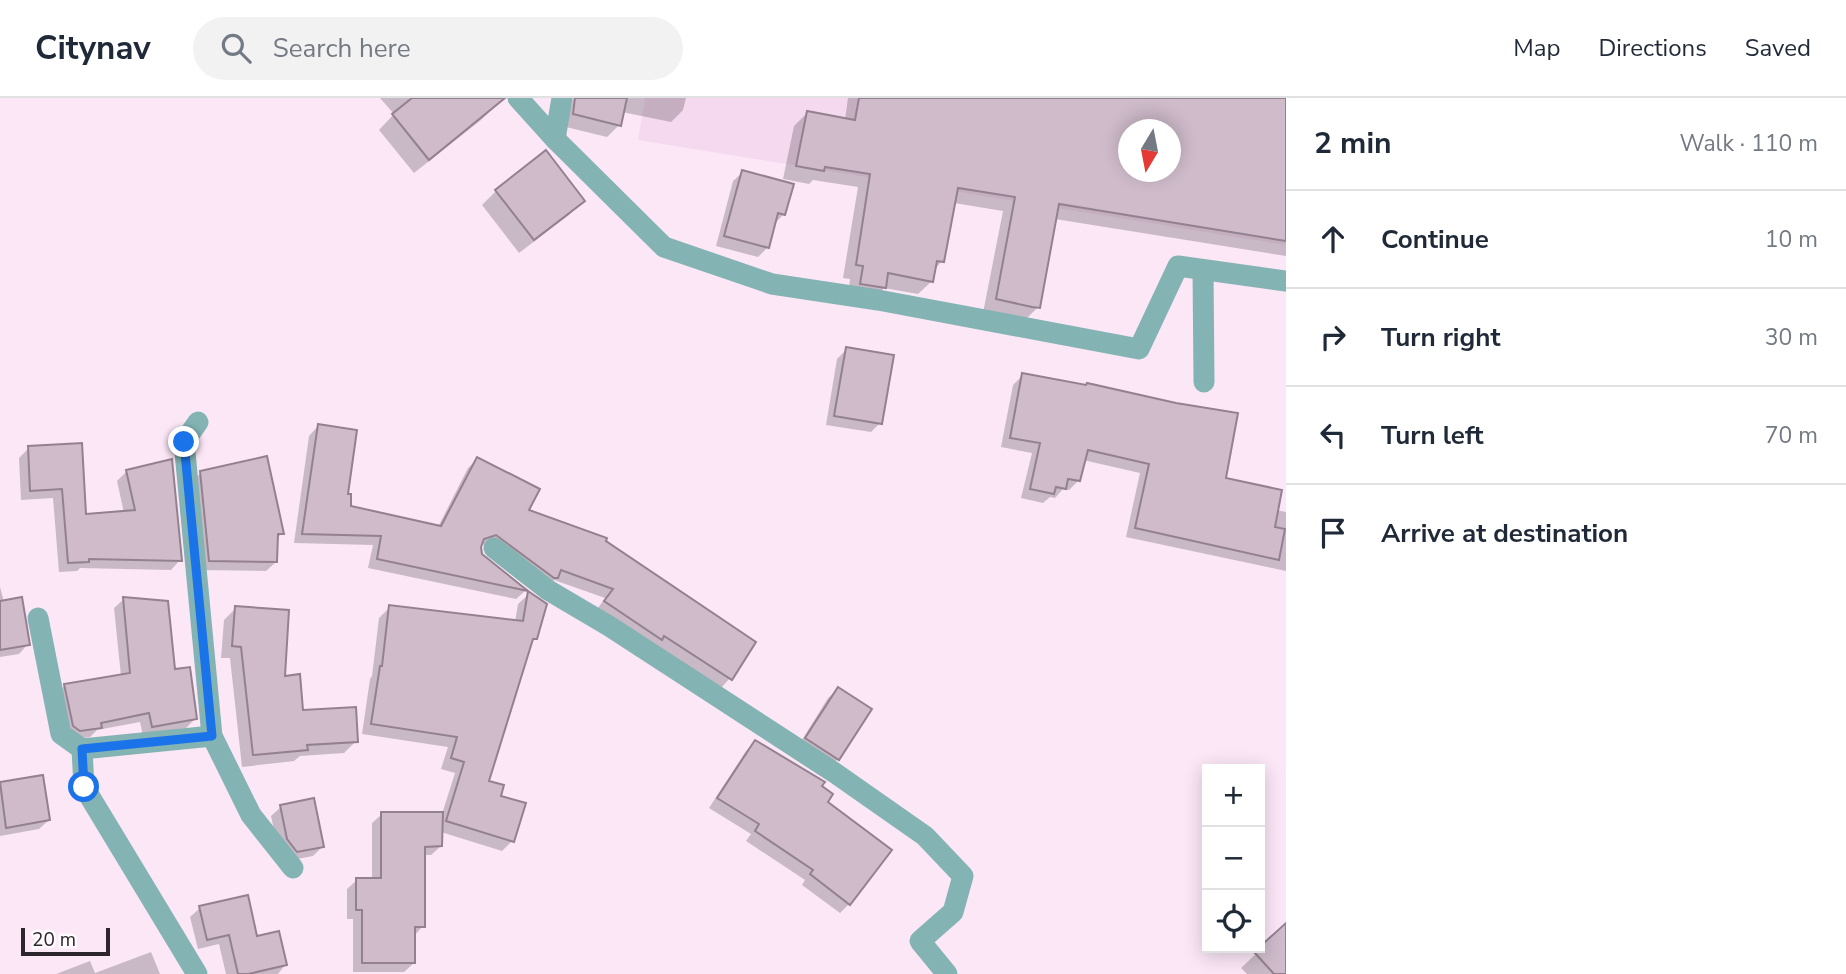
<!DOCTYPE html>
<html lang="en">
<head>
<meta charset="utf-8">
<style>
	:root { --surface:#fff; --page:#f2f2f3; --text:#1f2937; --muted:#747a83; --line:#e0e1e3 }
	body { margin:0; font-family:"Nunito Sans",sans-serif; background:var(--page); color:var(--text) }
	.controls { position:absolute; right:21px; bottom:21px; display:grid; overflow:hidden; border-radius:0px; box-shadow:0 4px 18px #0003 }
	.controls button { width:63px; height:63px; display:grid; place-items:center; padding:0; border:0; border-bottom:2px solid var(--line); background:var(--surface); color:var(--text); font:35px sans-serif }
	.compass { position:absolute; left:1118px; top:21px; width:63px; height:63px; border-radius:50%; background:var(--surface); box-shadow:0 4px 18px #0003; rotate:190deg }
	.scale { position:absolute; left:21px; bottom:18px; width:89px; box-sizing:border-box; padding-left:7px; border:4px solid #2c252b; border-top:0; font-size:19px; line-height:24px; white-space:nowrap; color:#2c252b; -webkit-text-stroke:5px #fffafd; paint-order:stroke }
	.stop { position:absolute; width:21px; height:21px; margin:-16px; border:5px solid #1a73e8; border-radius:50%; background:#fff }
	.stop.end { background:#1a73e8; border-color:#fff; box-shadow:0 2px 7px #0008 }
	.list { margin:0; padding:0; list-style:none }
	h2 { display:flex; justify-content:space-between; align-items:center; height:91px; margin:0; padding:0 28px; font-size:30px }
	h2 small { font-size:23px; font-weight:400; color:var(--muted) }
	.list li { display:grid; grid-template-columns:46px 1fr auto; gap:21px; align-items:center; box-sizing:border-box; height:98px; padding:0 28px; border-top:2px solid var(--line) }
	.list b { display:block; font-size:26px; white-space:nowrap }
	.list em { font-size:23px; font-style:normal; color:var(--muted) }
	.icon { flex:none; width:38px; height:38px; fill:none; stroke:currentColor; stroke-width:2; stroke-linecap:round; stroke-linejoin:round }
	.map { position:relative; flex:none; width:1286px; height:876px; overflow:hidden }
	header { display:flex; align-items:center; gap:42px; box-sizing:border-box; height:98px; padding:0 35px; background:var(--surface); border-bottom:2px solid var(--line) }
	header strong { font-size:33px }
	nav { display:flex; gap:38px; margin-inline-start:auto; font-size:24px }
	.search { width:490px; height:63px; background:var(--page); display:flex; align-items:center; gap:18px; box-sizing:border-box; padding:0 24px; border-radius:38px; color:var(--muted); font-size:26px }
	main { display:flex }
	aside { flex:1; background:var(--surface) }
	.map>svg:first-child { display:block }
	.built { fill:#f5daef; fill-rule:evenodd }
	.shadow { fill:#0003; fill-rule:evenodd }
	.building { fill:#cfbbca; stroke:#948190; stroke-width:2; fill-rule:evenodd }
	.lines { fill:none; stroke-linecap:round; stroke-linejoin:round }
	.minor { stroke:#84b3b4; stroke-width:21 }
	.route { stroke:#1a73e8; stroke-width:9 }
</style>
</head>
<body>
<header>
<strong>Citynav</strong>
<div class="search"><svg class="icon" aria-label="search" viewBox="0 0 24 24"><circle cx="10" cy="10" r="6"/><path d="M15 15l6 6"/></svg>Search here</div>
<nav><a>Map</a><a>Directions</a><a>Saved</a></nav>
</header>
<main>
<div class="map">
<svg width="1286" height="876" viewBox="0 0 1286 876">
	<rect width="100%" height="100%" fill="#fce7f7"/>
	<path class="built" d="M 645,0 L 1286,0 L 1286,147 L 638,42 ZM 1128,32 L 1170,32 L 1170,74 L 1128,74 Z"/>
	<g class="shadow">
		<path d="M 380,0 L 488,0 L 495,8 L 481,22 L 414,75 L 379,32 L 394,16 Z"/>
		<path d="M 573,0 L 686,0 L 683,12 L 671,24 L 622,14 L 619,27 L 607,39 L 566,29 Z"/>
		<path d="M 848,0 L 1286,0 L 1286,158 L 1055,121 L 1038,209 L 1024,223 L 983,215 L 1003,113 L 954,105 L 942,163 L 934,172 L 932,183 L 918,196 L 884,190 L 871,203 L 848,199 L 850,181 L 843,180 L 858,89 L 813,82 L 809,86 L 783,81 L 794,28 L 807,15 L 845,22 ZM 1128,32 L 1170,32 L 1170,74 L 1128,74 Z"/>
		<path d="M 743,74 L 784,116 L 774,126 L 768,149 L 758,159 L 716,148 L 733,83 Z"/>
		<path d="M 496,93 L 583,103 L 569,117 L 519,155 L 482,107 Z"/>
		<path d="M 847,251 L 880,325 L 871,334 L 826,327 L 837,261 Z"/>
		<path d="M 1023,277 L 1224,381 L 1276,412 L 1286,414 L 1286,473 L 1126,439 L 1140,375 L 1083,362 L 1078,383 L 1069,392 L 1063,391 L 1055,400 L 1050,399 L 1043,405 L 1021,400 L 1032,355 L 1001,349 L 1013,287 Z"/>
		<path d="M 318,328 L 349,410 L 438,429 L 468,370 L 477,361 L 527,413 L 604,444 L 730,580 L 721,590 L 596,513 L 605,500 L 554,482 L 548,488 L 486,446 L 479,448 L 481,456 L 525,493 L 516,501 L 368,470 L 373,447 L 294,445 L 309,338 Z"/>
		<path d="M 29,350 L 84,418 L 124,415 L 117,383 L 127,373 L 180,462 L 171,472 L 80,470 L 77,473 L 59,474 L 53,400 L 21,402 L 19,360 Z"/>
		<path d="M 201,375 L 282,435 L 276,442 L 276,464 L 266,473 L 200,472 L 191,384 Z"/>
		<path d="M 0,489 L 4,504 L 28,546 L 19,556 L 0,559 Z"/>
		<path d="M 529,496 L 535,541 L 529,547 L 487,684 L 498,699 L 512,743 L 502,753 L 441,734 L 441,748 L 431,757 L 423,757 L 423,828 L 414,838 L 414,865 L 404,874 L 353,874 L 353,821 L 347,821 L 347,791 L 357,782 L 372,782 L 372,725 L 382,716 L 442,716 L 455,675 L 441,671 L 448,649 L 362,636 L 370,581 L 372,578 L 379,520 L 390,509 L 515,524 L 518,506 Z"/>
		<path d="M 124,501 L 174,573 L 195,621 L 186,630 L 143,638 L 140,624 L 97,632 L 90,639 L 70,642 L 56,597 L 65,587 L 121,578 L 114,510 Z"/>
		<path d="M 236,510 L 283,580 L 302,614 L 356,643 L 344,655 L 300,658 L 294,663 L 242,669 L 230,560 L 221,560 L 224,522 Z"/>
		<path d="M 838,591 L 838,661 L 828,670 L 797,650 L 828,600 Z"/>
		<path d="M 755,644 L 819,689 L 826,704 L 849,806 L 840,815 L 802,787 L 805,782 L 746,743 L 751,736 L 709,710 L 746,653 Z"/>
		<path d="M 42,679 L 49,722 L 39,731 L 0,738 L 0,686 Z"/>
		<path d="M 281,709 L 322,749 L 313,758 L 287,763 L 278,751 L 271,718 Z"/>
		<path d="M 200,810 L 285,867 L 278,876 L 226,876 L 219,846 L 198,851 L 190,819 Z"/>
		<path d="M 1286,827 L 1286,876 L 1247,876 L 1241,870 Z"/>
		<path d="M 151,854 L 160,876 L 56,876 L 90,863 L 95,875 Z"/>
	</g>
	<g class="building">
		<path d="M 412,0 L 505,0 L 429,62 L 392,16 Z"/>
		<path d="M 575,0 L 627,0 L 621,28 L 573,16 Z"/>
		<path d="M 859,0 L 1286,0 L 1286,143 L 1059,106 L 1040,210 L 1032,209 L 996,201 L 1015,99 L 958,90 L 944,164 L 937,163 L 933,184 L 888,175 L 886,190 L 860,186 L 863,168 L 856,167 L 870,76 L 825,69 L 824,73 L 796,68 L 807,13 L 855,22 ZM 1129,32 L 1171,32 L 1171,74 L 1129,74 Z"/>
		<path d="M 546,52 L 585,103 L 534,142 L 495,92 Z"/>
		<path d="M 742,72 L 794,86 L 785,117 L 778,115 L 769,150 L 724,138 Z"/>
		<path d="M 846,249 L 894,257 L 882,326 L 834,318 Z"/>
		<path d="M 1022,275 L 1086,287 L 1087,285 L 1176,305 L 1238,315 L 1226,380 L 1282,392 L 1275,429 L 1285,431 L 1279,462 L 1135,430 L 1149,366 L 1088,352 L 1080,383 L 1068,381 L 1066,391 L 1056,389 L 1054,396 L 1030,391 L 1040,345 L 1010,340 Z"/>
		<path d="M 318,326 L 357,332 L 348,396 L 351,396 L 351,408 L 441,428 L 477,359 L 540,391 L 529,412 L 607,440 L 606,443 L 756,544 L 732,582 L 664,538 L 662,542 L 604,503 L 613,491 L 561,472 L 558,480 L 554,480 L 496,437 L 484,441 L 481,449 L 482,456 L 528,493 L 377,461 L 381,438 L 302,436 Z"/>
		<path d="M 82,345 L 86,416 L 135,412 L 126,372 L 172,361 L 182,463 L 89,461 L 89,464 L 68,465 L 62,391 L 30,393 L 28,348 Z"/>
		<path d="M 267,358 L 284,436 L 278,436 L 277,464 L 209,463 L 200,373 Z"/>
		<path d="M 528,493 L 547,506 L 537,541 L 533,541 L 489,683 L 504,687 L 501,698 L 526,705 L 514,744 L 446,723 L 464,664 L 451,660 L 457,639 L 371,626 L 380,568 L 382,568 L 389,507 L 523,523 Z"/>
		<path d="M 22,499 L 30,547 L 0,552 L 0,503 Z"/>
		<path d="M 123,499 L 168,503 L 175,571 L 190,569 L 197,621 L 152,629 L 149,615 L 101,625 L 102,630 L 80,633 L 73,628 L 64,586 L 130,575 Z"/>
		<path d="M 235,508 L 289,512 L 285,578 L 300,576 L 303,612 L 356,609 L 358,644 L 307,647 L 308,652 L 253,657 L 241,549 L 232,548 Z"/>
		<path d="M 838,589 L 872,611 L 839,662 L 805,640 Z"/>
		<path d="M 755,642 L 825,684 L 822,688 L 833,696 L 828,704 L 892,752 L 850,807 L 810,776 L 813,772 L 755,733 L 759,726 L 717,700 Z"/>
		<path d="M 43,677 L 50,722 L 6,730 L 0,684 Z"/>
		<path d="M 314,700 L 324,749 L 297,754 L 287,741 L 280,707 Z"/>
		<path d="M 381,714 L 443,714 L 442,748 L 425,749 L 425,829 L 415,829 L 415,865 L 362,865 L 362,812 L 356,812 L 356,780 L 381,780 Z"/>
		<path d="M 248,797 L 257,838 L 279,833 L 287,867 L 248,876 L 238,876 L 229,837 L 207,842 L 199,808 Z"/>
		<path d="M 1286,825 L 1286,876 L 1274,876 L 1254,854 Z"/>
	</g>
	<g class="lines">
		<g class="minor">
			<path d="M 518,0 L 555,41 L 562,0"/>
			<path d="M 555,41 L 664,149 L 772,186 L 878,202 L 1139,251 L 1178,168 L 1286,183"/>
			<path d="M 1203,172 L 1204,284"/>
			<path d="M 198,324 L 184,344 L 212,638 L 251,717 L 293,770"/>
			<path d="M 494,450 L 548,492 L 609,528 L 835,675 L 925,738 L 963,778 L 953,814 L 920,843 L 947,876"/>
			<path d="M 38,520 L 61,636 L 82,651 L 212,638"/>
			<path d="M 82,651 L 84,689 L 197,876"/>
		</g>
	</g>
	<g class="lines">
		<path class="route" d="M 84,689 L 82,651 L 212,638 L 184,344"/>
	</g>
</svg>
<div class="controls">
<button>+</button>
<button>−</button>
<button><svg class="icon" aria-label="locate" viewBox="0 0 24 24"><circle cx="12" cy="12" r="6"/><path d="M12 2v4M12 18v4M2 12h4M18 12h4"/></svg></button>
</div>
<svg class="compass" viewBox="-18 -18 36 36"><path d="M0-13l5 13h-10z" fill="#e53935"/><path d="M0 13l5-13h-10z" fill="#747a83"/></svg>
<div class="scale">20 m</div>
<div class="stop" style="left:84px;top:689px"></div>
<div class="stop end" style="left:184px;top:344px"></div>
</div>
<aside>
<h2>2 min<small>Walk · 110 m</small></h2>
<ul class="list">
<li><svg class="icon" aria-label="ahead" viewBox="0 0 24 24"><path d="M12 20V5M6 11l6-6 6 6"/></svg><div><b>Continue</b></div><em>10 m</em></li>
<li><svg class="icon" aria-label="right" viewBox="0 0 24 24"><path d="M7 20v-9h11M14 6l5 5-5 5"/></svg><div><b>Turn right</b></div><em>30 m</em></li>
<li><svg class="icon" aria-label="left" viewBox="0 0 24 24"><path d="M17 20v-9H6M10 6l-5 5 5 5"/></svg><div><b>Turn left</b></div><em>70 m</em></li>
<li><svg class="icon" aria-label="arrive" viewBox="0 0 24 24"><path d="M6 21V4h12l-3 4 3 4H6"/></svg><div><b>Arrive at destination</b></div></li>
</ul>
</aside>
</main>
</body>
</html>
